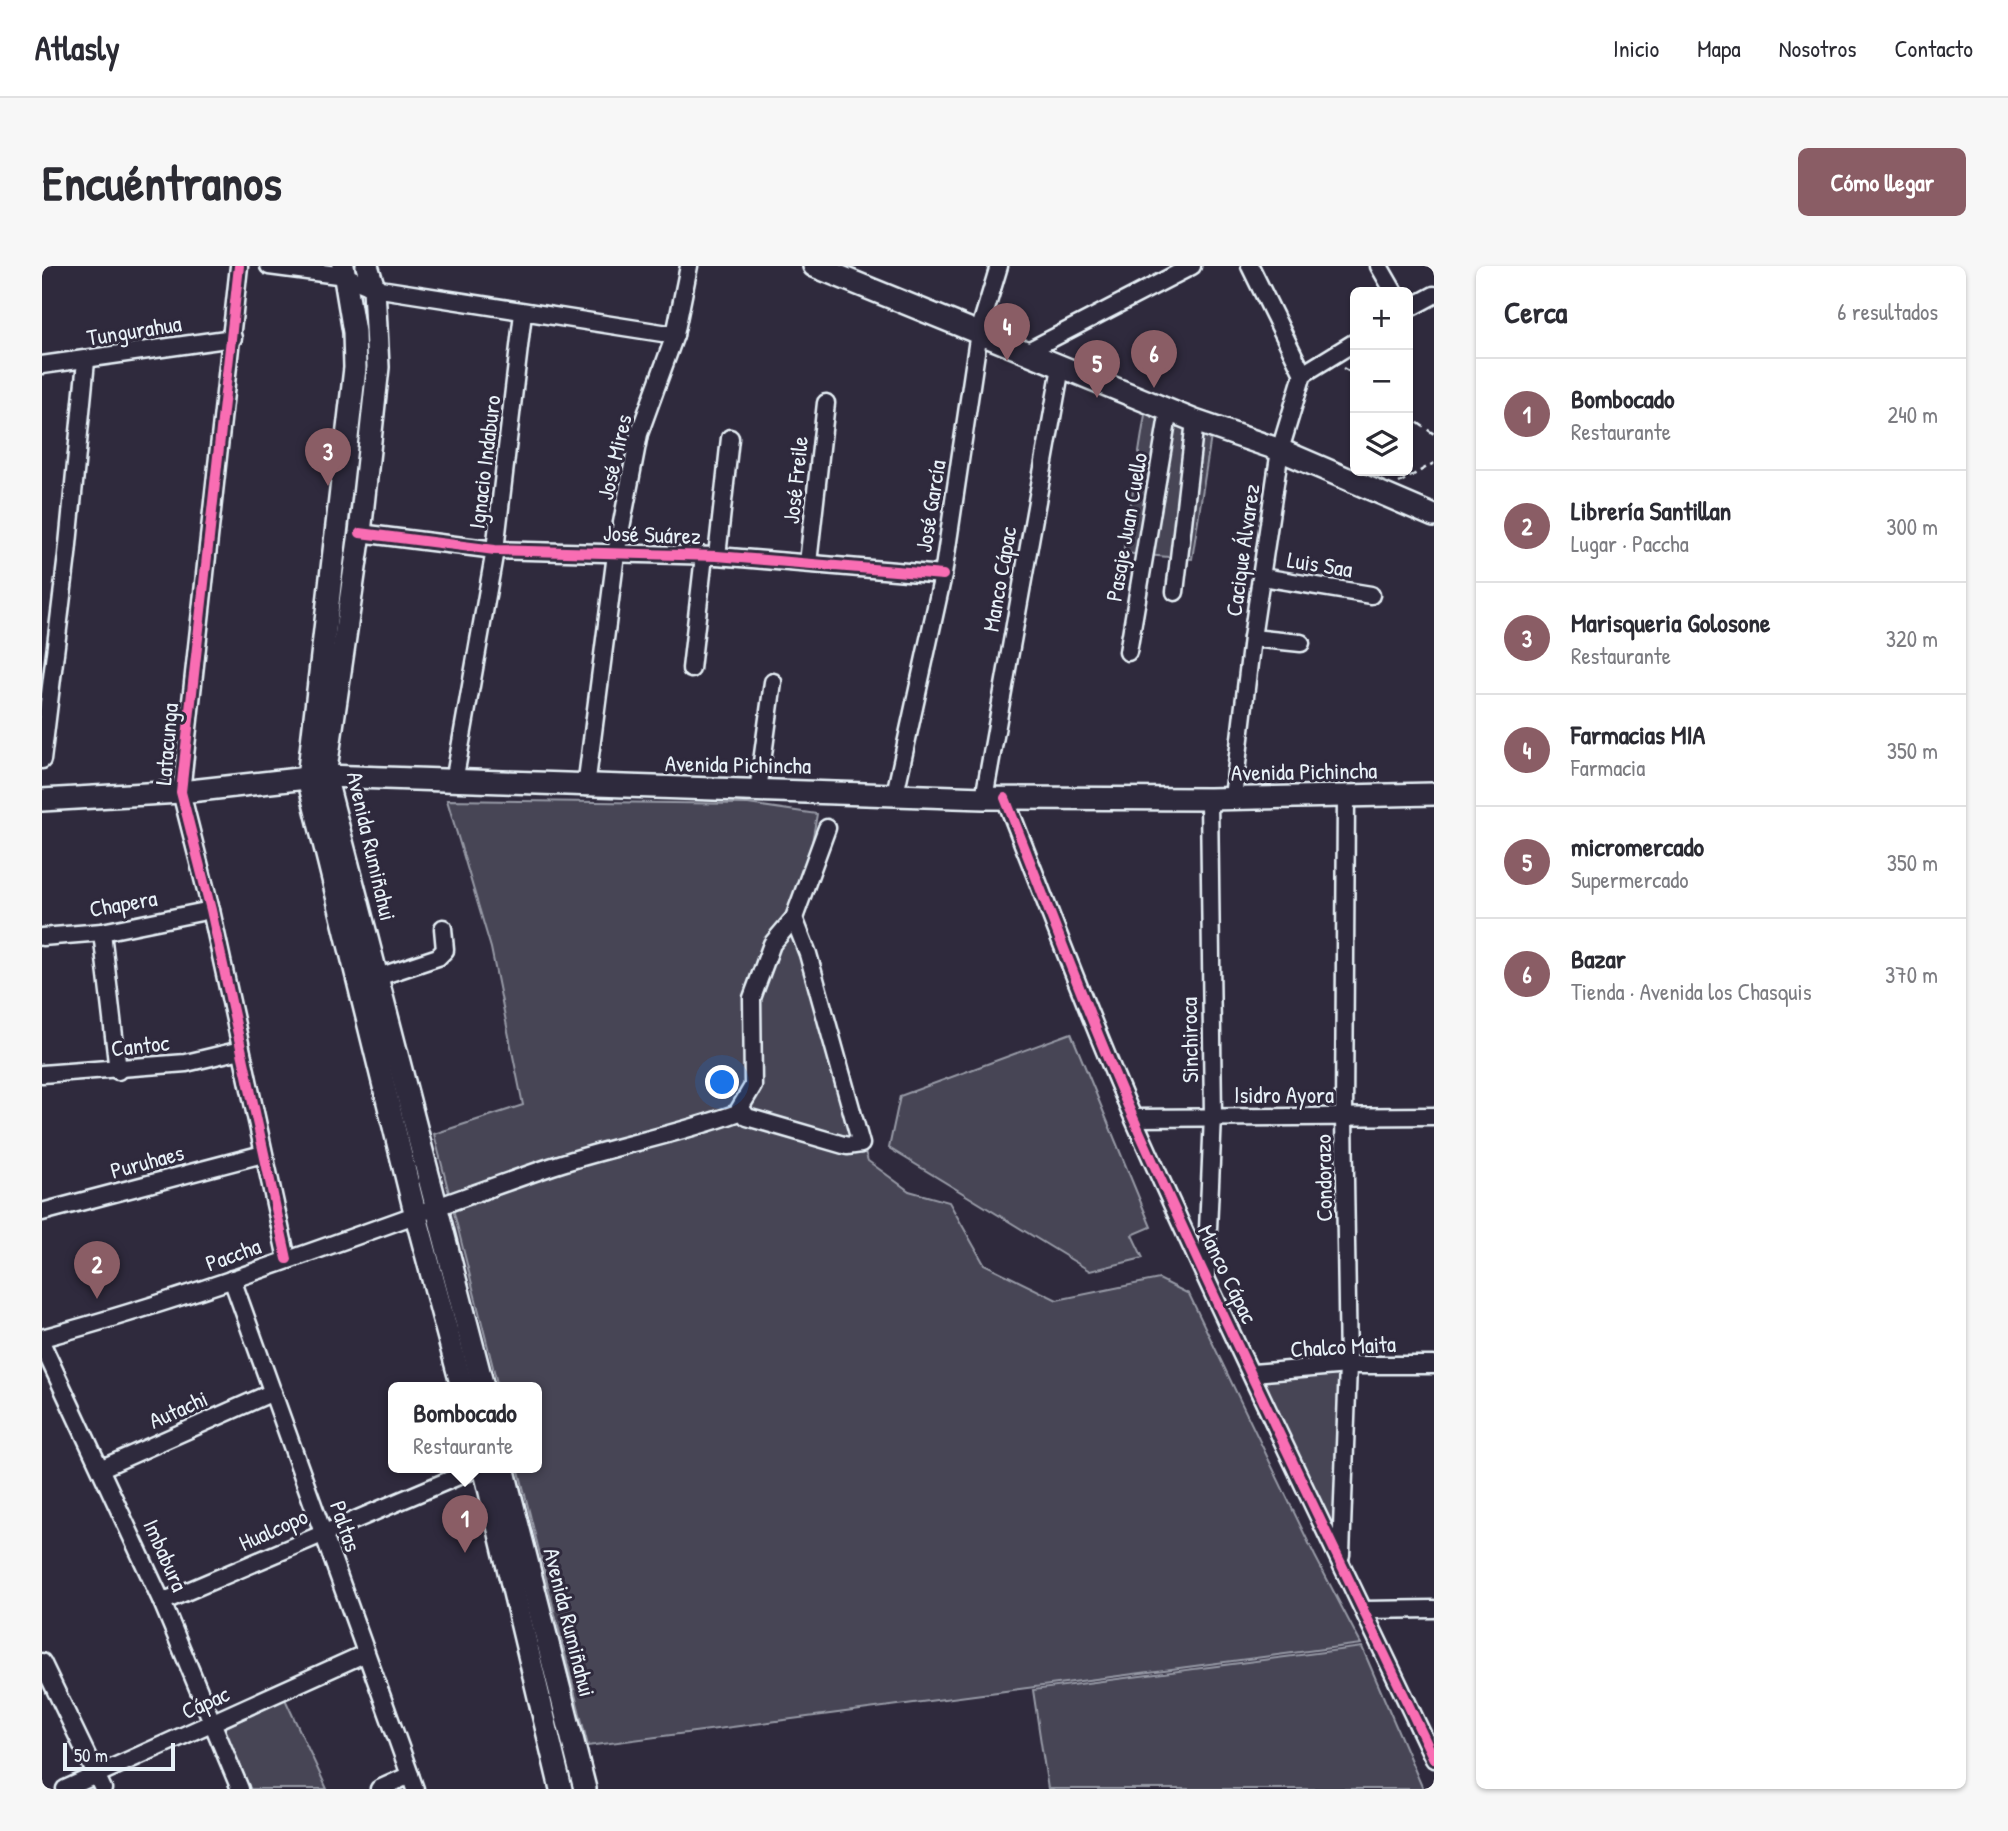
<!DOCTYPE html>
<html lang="es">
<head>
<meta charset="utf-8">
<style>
	:root { --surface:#fff; --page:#f7f7f7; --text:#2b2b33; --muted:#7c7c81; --line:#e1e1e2; --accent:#8a5d65 }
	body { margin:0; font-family:"Patrick Hand",sans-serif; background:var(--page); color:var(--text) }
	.controls { position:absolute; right:21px; top:21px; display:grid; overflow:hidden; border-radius:10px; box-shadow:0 2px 5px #0004 }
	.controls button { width:63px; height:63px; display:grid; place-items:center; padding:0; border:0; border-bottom:2px solid var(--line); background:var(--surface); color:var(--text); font:35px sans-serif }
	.scale { position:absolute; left:21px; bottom:18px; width:112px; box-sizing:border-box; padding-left:7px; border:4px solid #e8f1f8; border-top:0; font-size:19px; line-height:24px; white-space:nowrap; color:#e8f1f8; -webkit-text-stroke:5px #2f2a3d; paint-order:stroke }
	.you { position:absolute; left:681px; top:817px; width:24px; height:24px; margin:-18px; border:5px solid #fff; border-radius:50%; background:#1a73e8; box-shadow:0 0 0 10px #1a73e833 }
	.badge { display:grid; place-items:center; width:46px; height:46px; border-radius:50%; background:var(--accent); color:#fff; font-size:23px; font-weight:700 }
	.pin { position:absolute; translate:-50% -58px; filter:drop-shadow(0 2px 4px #0008) }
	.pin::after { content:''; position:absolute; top:37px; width:24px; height:21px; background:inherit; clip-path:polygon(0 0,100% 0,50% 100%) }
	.popup { position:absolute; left:346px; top:1116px; width:154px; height:91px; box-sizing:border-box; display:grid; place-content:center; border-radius:10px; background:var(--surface); filter:drop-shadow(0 2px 5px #0005); font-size:23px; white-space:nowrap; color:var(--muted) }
	.popup b { font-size:26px; color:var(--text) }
	.popup::after { content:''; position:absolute; left:50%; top:100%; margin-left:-14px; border:14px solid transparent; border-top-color:var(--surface) }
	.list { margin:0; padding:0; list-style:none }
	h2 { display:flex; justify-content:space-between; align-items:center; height:91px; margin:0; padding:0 28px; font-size:30px }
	h2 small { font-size:23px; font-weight:400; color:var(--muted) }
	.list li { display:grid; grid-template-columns:46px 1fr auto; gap:21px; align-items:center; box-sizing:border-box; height:112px; padding:0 28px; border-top:2px solid var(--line) }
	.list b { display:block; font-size:26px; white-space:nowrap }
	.list p { margin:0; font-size:23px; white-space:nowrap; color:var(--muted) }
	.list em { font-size:23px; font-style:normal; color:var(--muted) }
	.icon { flex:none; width:38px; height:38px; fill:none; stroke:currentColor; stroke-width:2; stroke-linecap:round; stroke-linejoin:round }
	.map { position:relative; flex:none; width:1392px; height:1523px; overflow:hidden; border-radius:10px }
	header { display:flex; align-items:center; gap:42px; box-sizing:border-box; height:98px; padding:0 35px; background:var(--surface); border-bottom:2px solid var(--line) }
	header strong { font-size:33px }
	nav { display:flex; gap:38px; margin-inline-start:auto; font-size:24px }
	.intro { display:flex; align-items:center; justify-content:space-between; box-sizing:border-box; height:168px; padding:0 42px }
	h1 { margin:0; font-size:49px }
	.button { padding:18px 32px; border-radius:10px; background:var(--accent); color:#fff; font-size:24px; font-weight:700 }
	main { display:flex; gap:42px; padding:0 42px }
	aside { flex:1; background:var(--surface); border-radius:10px; box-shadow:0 2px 5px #0004 }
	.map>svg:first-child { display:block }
	.green { fill:#464455; stroke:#979aa6; stroke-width:2 }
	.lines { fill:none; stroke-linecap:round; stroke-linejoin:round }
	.minor-casing { stroke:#e8f1f8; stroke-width:21 }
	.major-casing { stroke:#e8f1f8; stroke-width:26 }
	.path { stroke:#e8f1f8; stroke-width:2.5; stroke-dasharray:7 5; stroke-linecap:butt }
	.minor { stroke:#2f2a3d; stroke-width:16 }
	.major { stroke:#2f2a3d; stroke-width:21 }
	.cycleway-casing { stroke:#2f2a3d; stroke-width:15 }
	.cycleway { stroke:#f96db3; stroke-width:10 }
	.labels { text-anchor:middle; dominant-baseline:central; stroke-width:6; stroke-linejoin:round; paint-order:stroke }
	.street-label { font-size:23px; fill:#e8f1f8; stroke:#2f2a3d }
</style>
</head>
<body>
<header>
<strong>Atlasly</strong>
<nav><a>Inicio</a><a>Mapa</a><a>Nosotros</a><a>Contacto</a></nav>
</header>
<div class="intro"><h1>Encuéntranos</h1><a class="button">Cómo llegar</a></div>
<main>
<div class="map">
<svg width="1392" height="1523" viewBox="0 0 1392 1523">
	<rect width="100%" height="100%" fill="#2f2a3d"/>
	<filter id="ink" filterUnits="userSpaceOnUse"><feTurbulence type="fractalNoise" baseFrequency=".0143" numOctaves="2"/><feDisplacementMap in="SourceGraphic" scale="14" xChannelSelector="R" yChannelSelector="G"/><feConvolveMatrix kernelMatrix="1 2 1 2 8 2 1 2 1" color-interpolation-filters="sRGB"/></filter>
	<g filter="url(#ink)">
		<g class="green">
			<path d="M 1104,142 L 1170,164 L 1150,293 L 1081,287 Z"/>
			<path d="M 405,534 L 706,538 L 775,548 L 753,674 L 826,895 L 867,925 L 907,936 L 942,998 L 1015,1034 L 1117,1013 L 1147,1028 L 1273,1290 L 1319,1378 L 546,1480 L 476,1201 L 495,1201 L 495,1121 L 456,1121 L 392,868 L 481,839 L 449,682 Z"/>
			<path d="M 1029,767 L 1109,961 L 1090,969 L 1101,992 L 1048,1005 L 847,882 L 858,830 Z"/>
			<path d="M 1302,1104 L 1296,1276 L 1216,1111 Z"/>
			<path d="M 1320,1381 L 1381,1523 L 1006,1523 L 991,1424 Z"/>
			<path d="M 243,1433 L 285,1523 L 208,1523 L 182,1462 Z"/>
		</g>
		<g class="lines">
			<g class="minor-casing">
				<g id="minor">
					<path d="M 197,0 L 139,526 L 169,644 L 245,993"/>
					<path d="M 227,0 L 303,10 L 332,22 L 633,69"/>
					<path d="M 1208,0 L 1261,108"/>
					<path d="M 1337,0 L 1352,26"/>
					<path d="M 1366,43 L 1392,29"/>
					<path d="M 984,86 L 1150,0"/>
					<path d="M 0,99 L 191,72"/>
					<path d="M 318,267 L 453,284 L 675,290 L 901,309"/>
					<path d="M 675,290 L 688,172"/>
					<path d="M 766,297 L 784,137"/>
					<path d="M 1220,311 L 1329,329"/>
					<path d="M 1133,326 L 1153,155"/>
					<path d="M 1210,372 L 1259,377"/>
					<path d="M 1086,386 L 1127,144"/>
					<path d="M 649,403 L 662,290"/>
					<path d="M 0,494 L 25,289 L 44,95"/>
					<path d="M 412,516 L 453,284 L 481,47"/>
					<path d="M 544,521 L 574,288 L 597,168 L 633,69 L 647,0"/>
					<path d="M 716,525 L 731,416"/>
					<path d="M 853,528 L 901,309 L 937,66 L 957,0"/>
					<path d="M 1191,531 L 1210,372 L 1238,184 L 1261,108 L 1313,76"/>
					<path d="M 942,532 L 1019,101"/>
					<path d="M 963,532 C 1006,640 1046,750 1093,856 C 1188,1070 1292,1281 1392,1493"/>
					<path d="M 60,666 L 76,805"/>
					<path d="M 0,671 L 60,666 L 169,644"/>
					<path d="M 336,711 L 396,691 L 403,684 L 401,662"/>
					<path d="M 0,808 L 144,797 L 199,784"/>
					<path d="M 700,844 L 705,851 L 805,880 L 819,878 L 766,688 L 752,652"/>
					<path d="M 1092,852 L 1392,850"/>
					<path d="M 0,946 L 221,888"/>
					<path d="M 1164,1009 L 1171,850 L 1167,533"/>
					<path d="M 190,1013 L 373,1523"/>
					<path d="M 0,1072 C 170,1026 335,961 502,903 C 565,881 632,870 695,847 L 711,820 L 710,732 L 730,678 L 752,652 L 785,562"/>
					<path d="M 0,1078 L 120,1336 L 198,1523"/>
					<path d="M 1211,1107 L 1306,1099 L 1392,1099"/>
					<path d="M 60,1202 L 231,1126"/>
					<path d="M 1299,1289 L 1306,1099 L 1302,851 L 1304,531"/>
					<path d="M 120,1336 L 438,1201"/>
					<path d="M 1322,1344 L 1392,1343"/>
					<path d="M 0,1396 L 61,1523"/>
					<path d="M 23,1523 L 322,1388"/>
					<path d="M 337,1523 L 368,1509"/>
				</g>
			</g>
			<g class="major-casing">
				<g id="major">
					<path d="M 301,0 L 312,66 L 313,102 L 266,512 L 374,950 L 420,1121"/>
					<path d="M 325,0 L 332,22 L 336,101 L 318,267 L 283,510 L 441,1121"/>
					<path d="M 772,0 L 1153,155 L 1238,184 L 1392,250"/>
					<path d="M 0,534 L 139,526 L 283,510 L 942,532 L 1167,533 L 1392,528"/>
					<path d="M 442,1201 L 519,1523"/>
					<path d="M 461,1201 L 543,1523"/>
				</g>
			</g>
			<g class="path">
				<path d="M 1301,102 L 1313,109"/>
				<path d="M 1366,150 L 1392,168"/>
				<path d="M 1357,217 L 1392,197"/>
			</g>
			<use href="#minor" class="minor"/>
			<use href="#major" class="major"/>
			<g class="cycleway-casing">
				<g id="cycleway">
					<path d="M 197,0 L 139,526 L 169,644 L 245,993"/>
					<path d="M 318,267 L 453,284 L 675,290 L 901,309"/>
					<path d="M 963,532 C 1006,640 1046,750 1093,856 C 1188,1070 1292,1281 1392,1493"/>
				</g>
			</g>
			<use href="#cycleway" class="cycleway"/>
		</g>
	</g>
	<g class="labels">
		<g class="street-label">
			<text transform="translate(92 64) rotate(-9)">Tungurahua</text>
			<text transform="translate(572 191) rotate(-77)">José Mires</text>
			<text transform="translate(442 196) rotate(-83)">Ignacio Indaburo</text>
			<text transform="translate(753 214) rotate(-84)">José Freile</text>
			<text transform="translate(888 240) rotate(-81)">José García</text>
			<text transform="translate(1084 261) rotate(-80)">Pasaje Juan Cuello</text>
			<text transform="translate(610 268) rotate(2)">José Suárez</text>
			<text transform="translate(1200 284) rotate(-82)">Cacique Álvarez</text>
			<text transform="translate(1278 298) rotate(9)">Luis Saa</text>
			<text transform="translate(957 313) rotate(-80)">Manco Cápac</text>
			<text transform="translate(124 478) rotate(-85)">Latacunga</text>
			<text transform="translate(696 498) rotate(1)">Avenida Pichincha</text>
			<text transform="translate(1262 505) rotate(-1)">Avenida Pichincha</text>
			<text transform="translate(330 580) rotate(77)">Avenida Rumiñahui</text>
			<text transform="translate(81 637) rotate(-10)">Chapera</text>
			<text transform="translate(1147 774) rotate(-91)">Sinchiroca</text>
			<text transform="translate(98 779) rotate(-6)">Cantoc</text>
			<text x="1242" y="828">Isidro Ayora</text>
			<text transform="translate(105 895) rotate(-15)">Puruhaes</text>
			<text transform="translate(1281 912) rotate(-91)">Condorazo</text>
			<text transform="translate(191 988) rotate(-20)">Paccha</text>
			<text transform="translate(1186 1008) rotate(64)">Manco Cápac</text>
			<text transform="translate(1301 1080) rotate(-3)">Chalco Maita</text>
			<text transform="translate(136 1143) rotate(-24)">Autachi</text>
			<text transform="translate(304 1260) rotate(71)">Paltas</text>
			<text transform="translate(231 1263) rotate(-24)">Hualcopo</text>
			<text transform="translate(124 1289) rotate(66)">Imbabura</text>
			<text transform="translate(528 1356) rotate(76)">Avenida Rumiñahui</text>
			<text transform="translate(163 1436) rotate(-24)">Cápac</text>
		</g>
	</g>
</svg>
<div class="controls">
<button>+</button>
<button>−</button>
<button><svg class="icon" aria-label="layers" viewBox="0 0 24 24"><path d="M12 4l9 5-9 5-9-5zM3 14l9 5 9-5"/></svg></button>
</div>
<div class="scale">50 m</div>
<div class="you"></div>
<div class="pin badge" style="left:423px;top:1287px">1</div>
<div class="popup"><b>Bombocado</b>Restaurante</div>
<div class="pin badge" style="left:55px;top:1033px">2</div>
<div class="pin badge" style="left:286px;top:220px">3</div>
<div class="pin badge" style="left:965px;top:95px">4</div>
<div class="pin badge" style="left:1055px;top:132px">5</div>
<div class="pin badge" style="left:1112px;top:122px">6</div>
</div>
<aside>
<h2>Cerca<small>6 resultados</small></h2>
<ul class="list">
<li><span class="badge">1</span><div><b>Bombocado</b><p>Restaurante</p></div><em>240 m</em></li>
<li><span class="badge">2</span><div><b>Librería Santillan</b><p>Lugar · Paccha</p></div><em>300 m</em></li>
<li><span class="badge">3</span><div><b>Marisqueria Golosone</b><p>Restaurante</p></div><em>320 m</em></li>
<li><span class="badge">4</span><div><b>Farmacias MIA</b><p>Farmacia</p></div><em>350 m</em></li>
<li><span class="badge">5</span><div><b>micromercado</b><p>Supermercado</p></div><em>350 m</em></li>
<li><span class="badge">6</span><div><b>Bazar</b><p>Tienda · Avenida los Chasquis</p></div><em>370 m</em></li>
</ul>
</aside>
</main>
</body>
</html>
